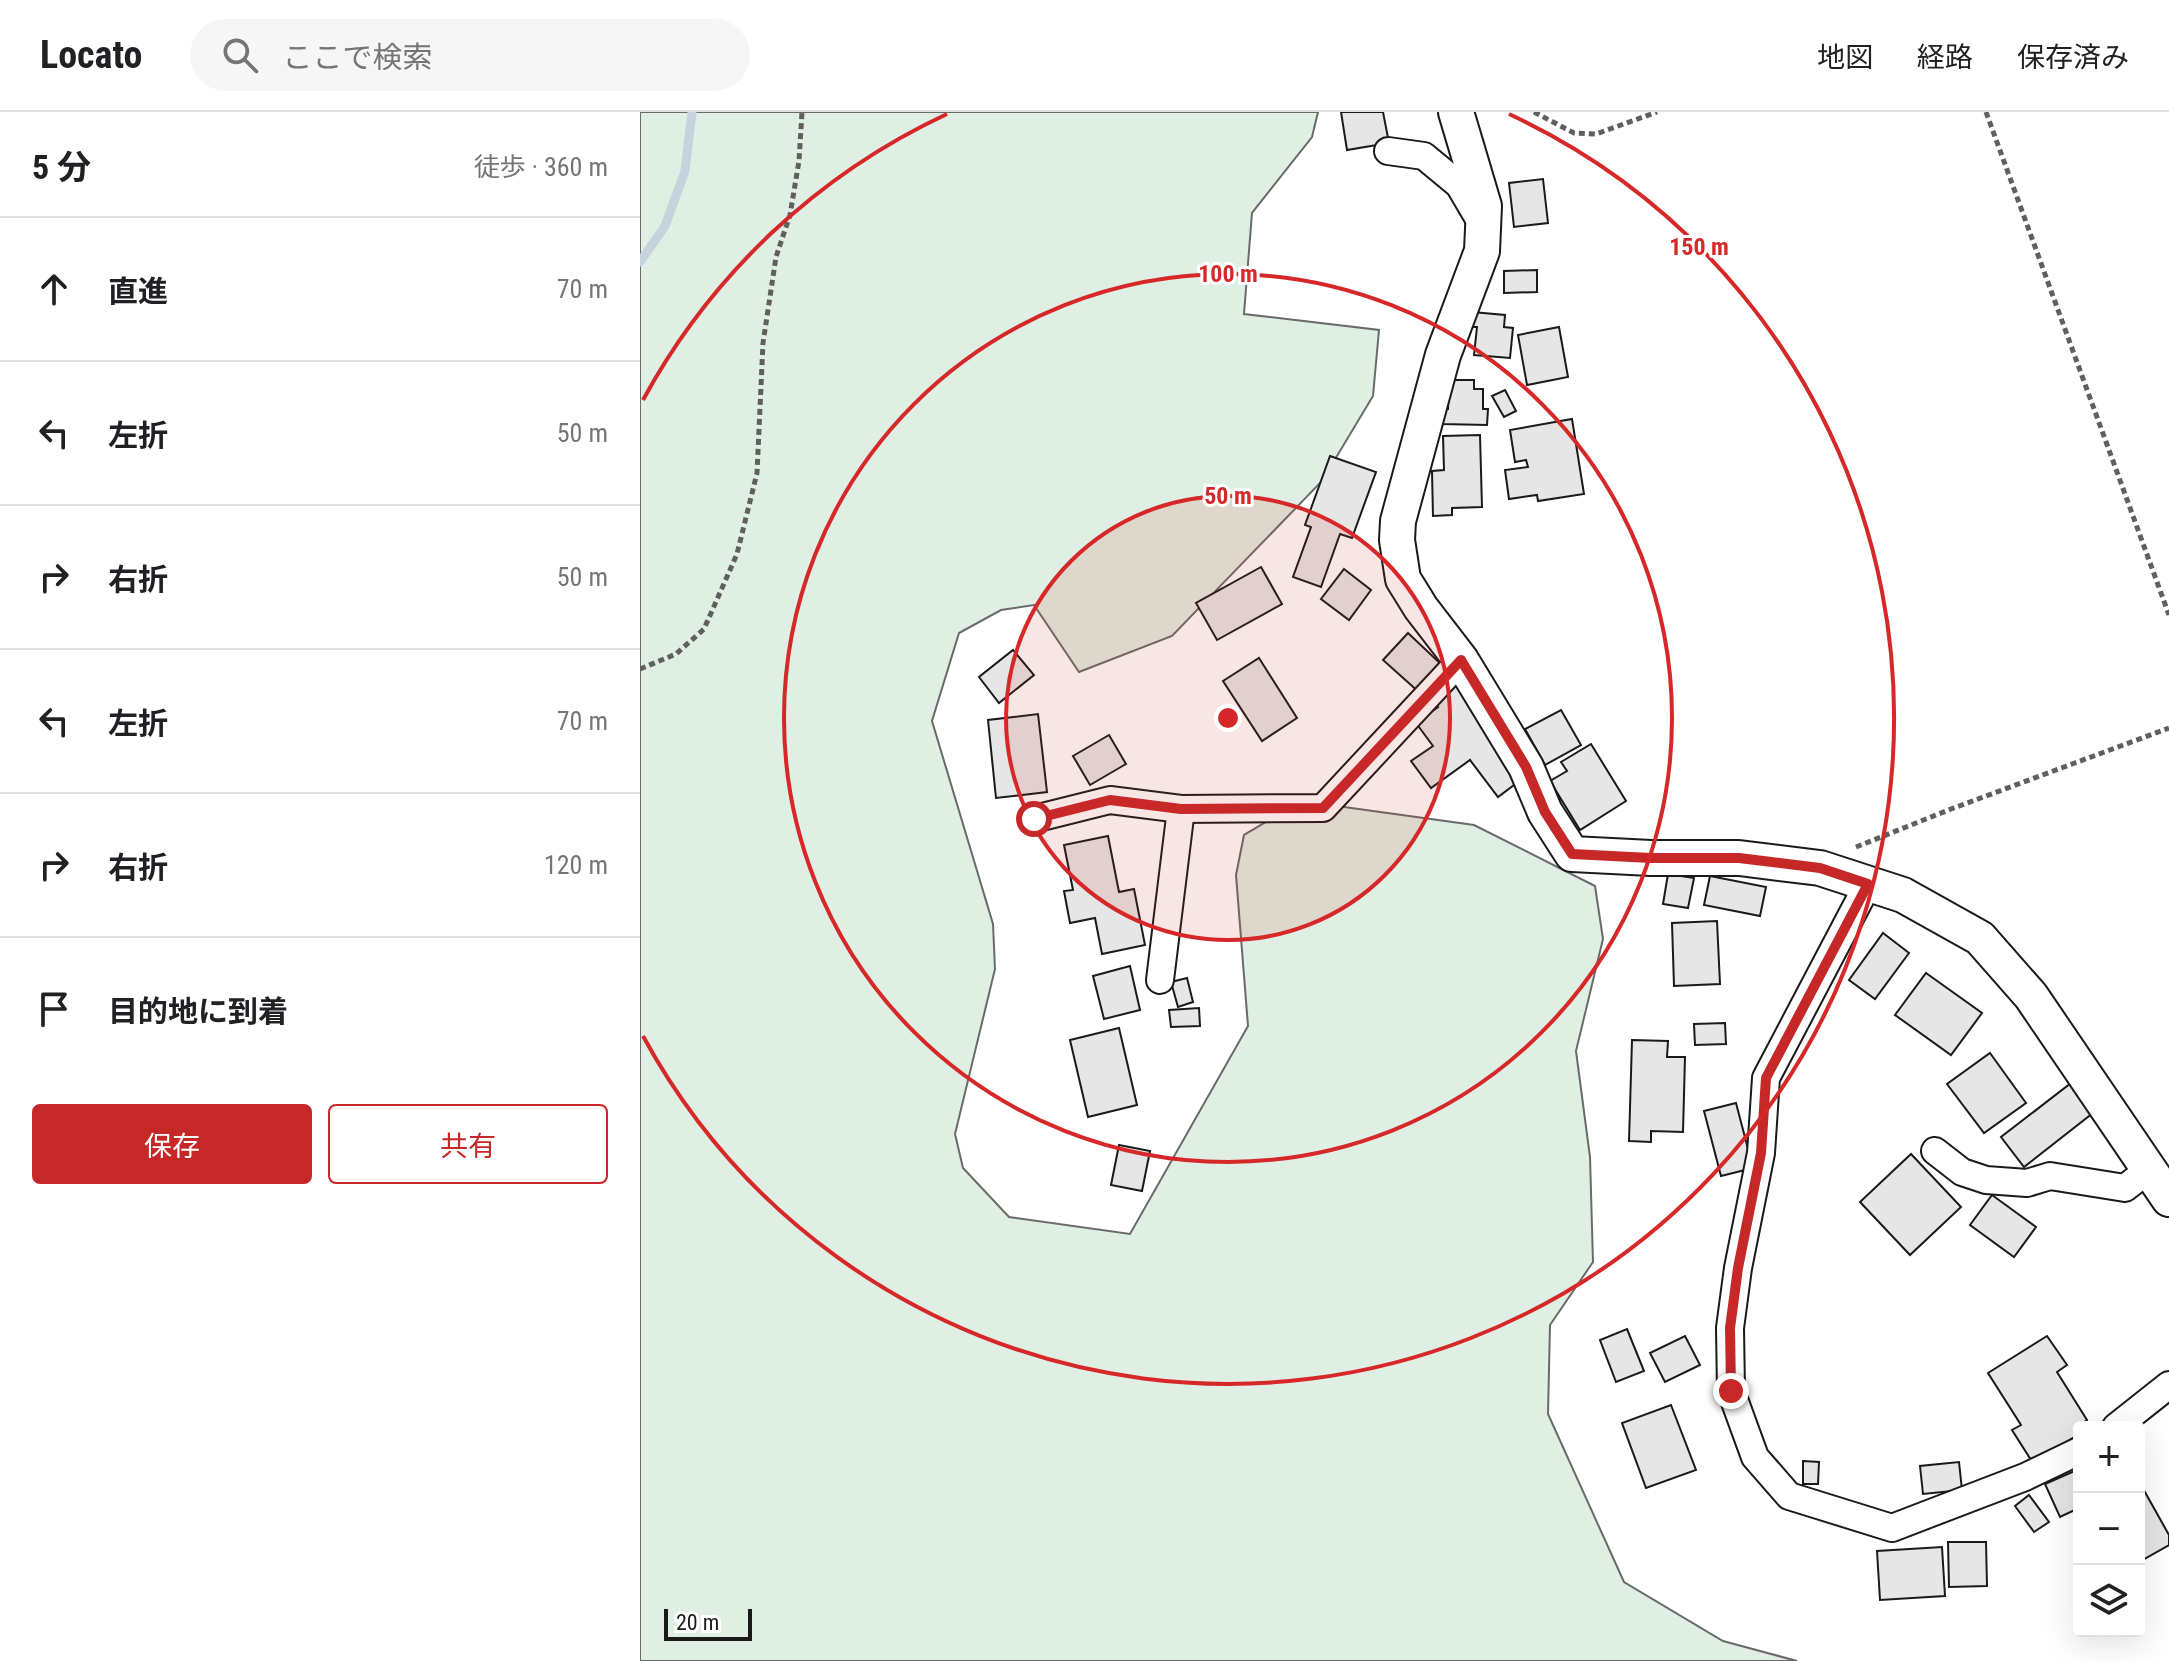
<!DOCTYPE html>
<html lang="ja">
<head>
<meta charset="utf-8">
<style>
	:root { --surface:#fff; --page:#f6f6f6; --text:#202124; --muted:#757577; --line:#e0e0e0; --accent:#c62828 }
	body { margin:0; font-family:"Roboto Condensed","Noto Sans JP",sans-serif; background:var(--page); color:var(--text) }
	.controls { position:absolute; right:24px; bottom:24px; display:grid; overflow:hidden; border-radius:8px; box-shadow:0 8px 32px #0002 }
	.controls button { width:72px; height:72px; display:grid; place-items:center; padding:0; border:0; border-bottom:2px solid var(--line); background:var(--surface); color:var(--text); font:40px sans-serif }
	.scale { position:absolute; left:24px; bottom:20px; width:88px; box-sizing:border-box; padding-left:8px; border:4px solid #1a1a1a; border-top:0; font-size:22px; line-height:28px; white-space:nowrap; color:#1a1a1a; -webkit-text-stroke:6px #fff; paint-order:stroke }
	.stop { position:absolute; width:24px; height:24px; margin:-18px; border:6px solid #c62828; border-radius:50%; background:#fff }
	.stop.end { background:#c62828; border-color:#fff; box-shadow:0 2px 8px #0008 }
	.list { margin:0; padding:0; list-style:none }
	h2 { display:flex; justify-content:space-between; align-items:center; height:104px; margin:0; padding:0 32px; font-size:34px }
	h2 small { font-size:26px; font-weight:400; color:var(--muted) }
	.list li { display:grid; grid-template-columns:52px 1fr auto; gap:24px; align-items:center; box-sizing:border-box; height:144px; padding:0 32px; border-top:2px solid var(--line) }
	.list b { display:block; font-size:30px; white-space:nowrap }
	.list em { font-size:26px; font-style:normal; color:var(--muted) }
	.actions { display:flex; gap:16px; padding:24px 32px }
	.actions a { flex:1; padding:18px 0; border:2px solid var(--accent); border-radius:8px; text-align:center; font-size:28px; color:var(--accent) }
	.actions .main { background:var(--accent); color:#fff }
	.icon { flex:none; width:44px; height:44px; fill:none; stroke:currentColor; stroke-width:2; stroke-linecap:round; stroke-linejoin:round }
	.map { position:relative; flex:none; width:1529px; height:1549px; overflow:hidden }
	header { display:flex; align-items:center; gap:48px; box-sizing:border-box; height:112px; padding:0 40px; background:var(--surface); border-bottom:2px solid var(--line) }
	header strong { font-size:38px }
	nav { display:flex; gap:44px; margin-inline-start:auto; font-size:28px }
	.search { width:560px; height:72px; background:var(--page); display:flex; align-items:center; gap:20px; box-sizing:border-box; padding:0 28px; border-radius:44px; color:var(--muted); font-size:30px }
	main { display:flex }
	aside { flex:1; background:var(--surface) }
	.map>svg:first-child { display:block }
	.green { fill:#e0efe3; stroke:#6a6a6a; stroke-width:2 }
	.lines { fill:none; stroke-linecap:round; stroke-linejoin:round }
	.stream { stroke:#c6d2dc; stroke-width:9 }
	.building { fill:#e6e6e6; stroke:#1a1a1a; stroke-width:2 }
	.minor-casing { stroke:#1a1a1a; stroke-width:30 }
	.tertiary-casing { stroke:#1a1a1a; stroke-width:38 }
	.path { stroke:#5f5f5f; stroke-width:5; stroke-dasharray:6 4; stroke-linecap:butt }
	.minor { stroke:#fff; stroke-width:26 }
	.tertiary { stroke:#fff; stroke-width:34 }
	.route { stroke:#c62828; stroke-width:10 }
	.ring { fill:none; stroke:#d62828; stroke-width:4 }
	.centre { fill:#d62828; stroke:#fff; stroke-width:4 }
	.ring-label { font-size:24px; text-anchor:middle; font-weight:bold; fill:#d62828; stroke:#fff; stroke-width:6; stroke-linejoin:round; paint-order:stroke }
</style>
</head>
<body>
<header>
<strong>Locato</strong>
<div class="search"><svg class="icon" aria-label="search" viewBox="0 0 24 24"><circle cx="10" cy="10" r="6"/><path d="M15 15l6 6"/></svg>ここで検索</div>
<nav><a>地図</a><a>経路</a><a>保存済み</a></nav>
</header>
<main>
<aside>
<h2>5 分<small>徒歩 · 360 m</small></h2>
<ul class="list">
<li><svg class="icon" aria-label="ahead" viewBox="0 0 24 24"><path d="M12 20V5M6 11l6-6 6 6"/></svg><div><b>直進</b></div><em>70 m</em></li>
<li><svg class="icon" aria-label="left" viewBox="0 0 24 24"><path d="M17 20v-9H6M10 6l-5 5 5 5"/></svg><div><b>左折</b></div><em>50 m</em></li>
<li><svg class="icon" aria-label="right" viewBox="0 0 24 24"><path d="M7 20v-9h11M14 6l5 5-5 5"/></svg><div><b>右折</b></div><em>50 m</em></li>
<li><svg class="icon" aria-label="left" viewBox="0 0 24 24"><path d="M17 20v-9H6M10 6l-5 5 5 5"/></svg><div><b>左折</b></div><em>70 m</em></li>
<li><svg class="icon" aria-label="right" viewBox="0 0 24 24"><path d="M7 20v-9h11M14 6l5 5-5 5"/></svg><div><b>右折</b></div><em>120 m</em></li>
<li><svg class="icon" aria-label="arrive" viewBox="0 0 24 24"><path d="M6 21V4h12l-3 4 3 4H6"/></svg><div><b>目的地に到着</b></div></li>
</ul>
<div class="actions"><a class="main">保存</a><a>共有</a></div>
</aside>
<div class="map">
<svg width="1529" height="1549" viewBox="0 0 1529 1549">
	<rect width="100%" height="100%" fill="#fff"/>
	<path class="green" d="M 0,0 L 678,0 L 672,25 L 612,101 L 604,202 L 739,218 L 733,284 L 682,369 L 532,524 L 439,560 L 394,493 L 361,498 L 319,521 L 292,609 L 353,812 L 355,857 L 315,1022 L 323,1056 L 369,1105 L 490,1122 L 608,914 L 596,763 L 604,723 L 661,689 L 834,713 L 955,774 L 963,827 L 936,939 L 950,1045 L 953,1150 L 910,1213 L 908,1302 L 984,1470 L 1083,1529 L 1157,1549 L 0,1549 Z"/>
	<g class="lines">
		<path class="stream" d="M 0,150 L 25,114 L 45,59 L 52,0"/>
	</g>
	<g class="building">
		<path d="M 701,0 L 743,0 L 749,31 L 707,38 Z"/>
		<path d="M 903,67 L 908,111 L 874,115 L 869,71 Z"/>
		<path d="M 897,158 L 897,180 L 864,181 L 864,159 Z"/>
		<path d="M 832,200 L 865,203 L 864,215 L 873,216 L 870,246 L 834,243 L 837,215 L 830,215 Z"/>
		<path d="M 919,215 L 928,265 L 887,273 L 878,223 Z"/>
		<path d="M 809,268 L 834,268 L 834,277 L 843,277 L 843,297 L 848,297 L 847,313 L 801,312 L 802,297 L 808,297 Z"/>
		<path d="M 865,278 L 876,299 L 864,305 L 852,284 Z"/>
		<path d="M 932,307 L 944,382 L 898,389 L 897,383 L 869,387 L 865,358 L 888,355 L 886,348 L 875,350 L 870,318 Z"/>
		<path d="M 840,323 L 842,395 L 812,396 L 812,403 L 793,404 L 792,359 L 804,358 L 803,324 Z"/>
		<path d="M 690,344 L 736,360 L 712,426 L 700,422 L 681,475 L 653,465 L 671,415 L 665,413 Z"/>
		<path d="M 621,455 L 642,492 L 577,528 L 556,491 Z"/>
		<path d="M 704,457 L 731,478 L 709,508 L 681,487 Z"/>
		<path d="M 768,521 L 804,555 L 780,581 L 743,548 Z"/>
		<path d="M 373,538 L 394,563 L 359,591 L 339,565 Z"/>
		<path d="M 619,546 L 657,606 L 622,629 L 583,569 Z"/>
		<path d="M 821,570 L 882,667 L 858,685 L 830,648 L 791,676 L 771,649 L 793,634 L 776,611 L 798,595 L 794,590 Z"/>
		<path d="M 921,598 L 941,633 L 905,653 L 885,617 Z"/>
		<path d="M 398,602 L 407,680 L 356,686 L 348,608 Z"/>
		<path d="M 469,623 L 486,652 L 450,673 L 433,644 Z"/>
		<path d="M 951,632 L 986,689 L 940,718 L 910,669 L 927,659 L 921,650 Z"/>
		<path d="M 468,724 L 479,780 L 494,777 L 505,833 L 462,842 L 455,806 L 430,811 L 424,779 L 433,778 L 424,733 Z"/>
		<path d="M 1028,762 L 1054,766 L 1048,796 L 1023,792 Z"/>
		<path d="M 1070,764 L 1126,775 L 1120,804 L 1064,793 Z"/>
		<path d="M 1077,809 L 1080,872 L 1034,874 L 1032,811 Z"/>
		<path d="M 1243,821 L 1269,841 L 1235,887 L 1209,868 Z"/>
		<path d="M 490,854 L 500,898 L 464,907 L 453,864 Z"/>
		<path d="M 1286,861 L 1342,901 L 1311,943 L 1255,903 Z"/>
		<path d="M 547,866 L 553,890 L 538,895 L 531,870 Z"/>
		<path d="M 559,896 L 560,914 L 531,915 L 529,898 Z"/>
		<path d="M 1085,911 L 1086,932 L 1055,933 L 1054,912 Z"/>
		<path d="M 479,916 L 497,993 L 448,1005 L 430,928 Z"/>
		<path d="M 992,928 L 1028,929 L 1027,945 L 1045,945 L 1043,1020 L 1011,1019 L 1011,1030 L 989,1029 Z"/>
		<path d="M 1350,941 L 1386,991 L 1344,1021 L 1307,972 Z"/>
		<path d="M 1435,968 L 1458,997 L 1384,1055 L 1361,1025 Z"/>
		<path d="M 1096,991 L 1113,1056 L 1081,1064 L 1064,999 Z"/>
		<path d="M 479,1033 L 510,1039 L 502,1079 L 471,1073 Z"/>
		<path d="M 1271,1042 L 1321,1095 L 1270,1143 L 1220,1090 Z"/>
		<path d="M 1352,1083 L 1396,1115 L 1374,1145 L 1330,1113 Z"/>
		<path d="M 987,1217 L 1004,1259 L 976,1270 L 960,1228 Z"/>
		<path d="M 1045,1224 L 1060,1253 L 1025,1270 L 1010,1241 Z"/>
		<path d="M 1407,1224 L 1427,1253 L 1417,1260 L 1447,1308 L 1440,1313 L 1439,1322 L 1393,1351 L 1372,1318 L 1381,1313 L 1348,1261 Z"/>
		<path d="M 1031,1293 L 1056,1358 L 1006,1376 L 982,1311 Z"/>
		<path d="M 1163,1349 L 1179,1350 L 1178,1372 L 1163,1372 Z"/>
		<path d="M 1319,1350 L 1322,1378 L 1283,1382 L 1280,1354 Z"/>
		<path d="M 1439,1357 L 1439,1396 L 1420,1405 L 1405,1372 Z"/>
		<path d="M 1501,1373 L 1529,1423 L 1529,1433 L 1499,1450 L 1499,1374 Z"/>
		<path d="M 1389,1383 L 1409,1410 L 1394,1420 L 1375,1394 Z"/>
		<path d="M 1308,1430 L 1346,1430 L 1347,1474 L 1309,1475 Z"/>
		<path d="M 1302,1435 L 1305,1484 L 1240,1488 L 1237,1439 Z"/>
	</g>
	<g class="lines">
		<g class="minor-casing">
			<g id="minor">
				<path d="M 748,39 L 784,44 L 819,73 L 839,107"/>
				<path d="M 394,707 L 470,688 L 541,697 L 683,696 L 821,548"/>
				<path d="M 1228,772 L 1126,966 L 1121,1041 L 1098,1156 L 1090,1216 L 1091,1279 L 1115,1345 L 1149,1384 L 1252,1416 L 1385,1365 L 1439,1339"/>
				<path d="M 520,868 L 541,697"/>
				<path d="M 1295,1039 L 1322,1060 L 1346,1068 L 1387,1071 L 1410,1064 L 1485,1076 L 1508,1058"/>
				<path d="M 1476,1315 L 1529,1273"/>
			</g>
		</g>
		<g class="tertiary-casing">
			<path id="tertiary" d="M 816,0 L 844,94 L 842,139 L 803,243 L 758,409 L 757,428 L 763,467 L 781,496 L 821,548 L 886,655 L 905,700 L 932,742 L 1011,746 L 1099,746 L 1180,756 L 1263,783 L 1340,826 L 1391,884 L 1529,1087"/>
		</g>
		<g class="path">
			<path d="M 894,0 L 934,21 L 956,22 L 1017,0"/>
			<path d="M 1346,0 L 1529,503"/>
			<path d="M 0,557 L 36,542 L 64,517 L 97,442 L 117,361 L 123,231 L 136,145 L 150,103 L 159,49 L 162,0"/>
			<path d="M 1216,735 L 1311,697 L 1529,616"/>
		</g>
		<use href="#minor" class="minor"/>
		<use href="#tertiary" class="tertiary"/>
	</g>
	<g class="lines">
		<path class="route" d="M 394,707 L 470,688 L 541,697 L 683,696 L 821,548 L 886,655 L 905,700 L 932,742 L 1011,746 L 1099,746 L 1180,756 L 1228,772 L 1126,966 L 1121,1041 L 1098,1156 L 1090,1216 L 1091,1279"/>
	</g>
	<circle cx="588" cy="606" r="222" fill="#d62828" fill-opacity=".12"/>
	<g class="ring">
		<circle cx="588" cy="606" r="222"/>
		<circle cx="588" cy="606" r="444"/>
		<path d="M3 288A666 666 0 0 1 307 2M869 2A666 666 0 1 1 3 924"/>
	</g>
	<circle cx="588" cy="606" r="12" class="centre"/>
	<g class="ring-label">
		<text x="1059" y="143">150 m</text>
		<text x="588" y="170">100 m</text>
		<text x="588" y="392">50 m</text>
	</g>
</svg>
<div class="controls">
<button>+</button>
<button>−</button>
<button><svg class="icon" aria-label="layers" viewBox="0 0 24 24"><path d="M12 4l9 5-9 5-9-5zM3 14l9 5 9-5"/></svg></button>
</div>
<div class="scale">20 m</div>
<div class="stop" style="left:394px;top:707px"></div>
<div class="stop end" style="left:1091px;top:1279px"></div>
</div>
</main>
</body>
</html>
